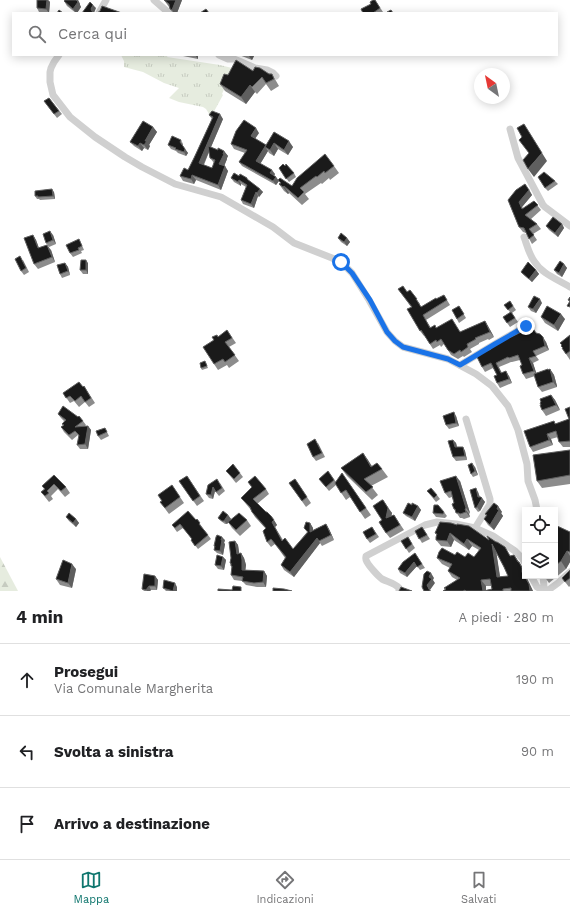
<!DOCTYPE html>
<html lang="it">
<head>
<meta charset="utf-8">
<style>
	:root { --surface:#fff; --page:#f6f6f6; --text:#202124; --muted:#757577; --line:#e0e0e0; --accent:#0f766e }
	body { margin:0; font-family:"Work Sans",sans-serif; background:var(--page); color:var(--text) }
	.controls { position:absolute; right:12px; bottom:12px; display:grid; overflow:hidden; border-radius:0px; box-shadow:0 2px 10px #0003 }
	.controls button { width:36px; height:36px; display:grid; place-items:center; padding:0; border:0; border-bottom:1px solid var(--line); background:var(--surface); color:var(--text); font:20px sans-serif }
	.compass { position:absolute; left:474px; top:68px; width:36px; height:36px; border-radius:50%; background:var(--surface); box-shadow:0 2px 10px #0003; rotate:327deg }
	.stop { position:absolute; width:12px; height:12px; margin:-9px; border:3px solid #1a73e8; border-radius:50%; background:#fff }
	.stop.end { background:#1a73e8; border-color:#fff; box-shadow:0 1px 4px #0008 }
	.list { margin:0; padding:0; list-style:none }
	h2 { display:flex; justify-content:space-between; align-items:center; height:52px; margin:0; padding:0 16px; font-size:17px }
	h2 small { font-size:13px; font-weight:400; color:var(--muted) }
	.list li { display:grid; grid-template-columns:26px 1fr auto; gap:12px; align-items:center; box-sizing:border-box; height:72px; padding:0 16px; border-top:1px solid var(--line) }
	.list b { display:block; font-size:15px; white-space:nowrap }
	.list p { margin:0; font-size:13px; white-space:nowrap; color:var(--muted) }
	.list em { font-size:13px; font-style:normal; color:var(--muted) }
	.icon { flex:none; width:22px; height:22px; fill:none; stroke:currentColor; stroke-width:2; stroke-linecap:round; stroke-linejoin:round }
	.map { position:relative; flex:none; width:570px; height:591px; overflow:hidden }
	.search { position:absolute; background:var(--surface); box-shadow:0 2px 10px #0003; left:12px; right:12px; top:12px; height:44px; display:flex; align-items:center; gap:10px; box-sizing:border-box; padding:0 14px; border-radius:0px; color:var(--muted); font-size:15px }
	.sheet { height:268px; background:var(--surface) }
	nav { display:flex; justify-content:space-around; align-items:center; box-sizing:border-box; height:56px; border-top:1px solid var(--line); background:var(--surface); font-size:11px; color:var(--muted) }
	nav a { display:grid; justify-items:center; gap:2px }
	nav .on { color:var(--accent) }
	.map>svg:first-child { display:block }
	.grass { fill:url(#grass-tufts) }
	.forest { fill:url(#forest-firs) }
	.lines { fill:none; stroke-linecap:round; stroke-linejoin:round }
	.minor { stroke:#d0d0d0; stroke-width:7 }
	.wall { fill:#8c8c8c; fill-rule:evenodd }
	.shaded-wall { fill:#5f5f5f }
	.building { fill:#1a1a1a; stroke:#5f5f5f; fill-rule:evenodd }
	.route { stroke:#1a73e8; stroke-width:5 }
</style>
</head>
<body>
<div class="map">
<svg width="570" height="591" viewBox="0 0 570 591">
	<defs>
		<pattern id="grass-tufts" width="24" height="20" patternUnits="userSpaceOnUse"><rect width="24" height="20" fill="#e6ecdf"/><path d="M3 7l-1-3M5 7V3M7 7l1-3M15 17l-1-3M17 17v-4M19 17l1-3" fill="none" stroke="#c6cbc0"/></pattern>
		<pattern id="forest-firs" width="22" height="20" patternUnits="userSpaceOnUse"><rect width="22" height="20" fill="#e6ecdf"/><path d="M5 1l3.5 6h-7zM16 11l3.5 6h-7z" fill="#c6cbc0"/></pattern>
	</defs>
	<rect width="100%" height="100%" fill="#fff"/>
	<path class="grass" d="M 121,55 L 168,55 L 167,57 L 220,65 L 236,69 L 228,80 L 222,94 L 223,95 L 211,117 L 206,109 L 203,107 L 179,102 L 169,98 L 179,88 L 164,83 L 143,72 L 124,67 L 124,61 Z"/>
	<path class="forest" d="M 0,557 L 18,591 L 0,591 Z"/>
	<g class="lines">
		<g class="minor">
			<path d="M 154,0 L 169,13"/>
			<path d="M 99,13 L 106,0"/>
			<path d="M 59,55 L 54,62 L 51,68 L 50,72 L 50,82 L 53,95 L 70,117 L 95,137 L 125,157 L 142,167 L 175,184 L 221,197 L 273,227 L 294,243 L 332,258 L 341,262 L 352,273 L 369,300 L 387,332 L 395,341 L 403,347 L 448,359 L 476,374 L 492,386 L 508,406 L 518,430 L 527,464 L 528,481 L 535,500 L 537,510"/>
			<path d="M 219,55 L 228,59 L 234,59 L 239,61 L 255,68 L 267,70 L 273,73 L 276,76"/>
			<path d="M 510,129 L 518,158 L 543,205 L 545,207 L 570,226"/>
			<path d="M 524,237 C 527,245 529,254 534,261 C 542,274 557,279 570,287"/>
			<path d="M 460,365 L 495,344 L 526,326"/>
			<path d="M 466,419 L 490,499 L 490,504 L 475,528"/>
			<path d="M 531,576 L 537,587 L 544,591"/>
			<path d="M 543,576 L 544,587 L 546,591"/>
			<path d="M 399,591 L 399,588 C 395,583 388,582 382,579 C 378,576 369,566 367,562 C 365,559 366,558 366,556 L 425,525 L 437,522 L 456,524 L 475,528 L 493,536 L 515,551 L 522,558 L 525,563"/>
			<path d="M 547,591 L 558,583 L 570,572"/>
		</g>
	</g>
	<g class="wall">
		<path d="M 37,0 L 48,0 L 50,2 L 49,13 L 39,12 L 37,8 Z"/>
		<path d="M 65,0 L 78,0 L 80,4 L 80,5 L 81,7 L 77,13 L 76,13 L 67,6 L 64,1 Z"/>
		<path d="M 164,0 L 182,0 L 177,13 L 173,13 L 170,9 L 169,7 Z"/>
		<path d="M 375,0 L 383,12 L 381,13 L 363,13 Z"/>
		<path d="M 178,55 L 198,55 L 198,59 Z"/>
		<path d="M 239,55 L 253,55 L 254,56 L 252,60 Z"/>
		<path d="M 253,71 L 272,74 L 279,86 L 271,91 L 266,84 L 257,94 L 255,92 L 246,104 L 225,91 L 220,84 Z"/>
		<path d="M 49,98 L 62,114 L 57,118 L 44,101 Z"/>
		<path d="M 209,115 L 223,119 L 211,147 L 218,150 L 224,151 L 228,156 L 227,158 L 227,159 L 224,166 L 228,171 L 221,190 L 196,180 L 194,184 L 183,181 L 180,176 L 188,170 L 194,158 L 212,119 ZM 209,152 L 210,158 L 214,163 L 212,168 L 204,165 Z"/>
		<path d="M 153,127 L 157,132 L 149,145 L 150,146 L 148,150 L 144,148 L 142,151 L 134,146 L 130,142 Z"/>
		<path d="M 274,132 L 293,147 L 288,155 L 278,149 L 274,156 L 269,153 L 268,151 L 260,164 L 275,174 L 274,176 L 276,177 L 278,180 L 292,186 L 334,166 L 339,173 L 330,180 L 329,178 L 322,184 L 321,183 L 305,194 L 309,199 L 302,205 L 289,193 L 288,194 L 284,191 L 279,184 L 280,183 L 279,181 L 276,185 L 242,166 L 239,162 L 245,153 L 234,149 L 231,144 L 259,133 L 255,139 L 266,145 Z"/>
		<path d="M 181,140 L 183,144 L 183,146 L 188,153 L 186,156 L 178,153 L 176,151 L 171,149 L 168,145 Z"/>
		<path d="M 285,166 L 294,173 L 296,177 L 289,182 L 279,168 Z"/>
		<path d="M 231,178 L 248,180 L 260,189 L 263,192 L 259,197 L 258,196 L 254,208 L 243,204 L 241,200 L 246,187 L 241,184 L 241,186 L 234,182 Z"/>
		<path d="M 555,181 L 558,184 L 548,191 L 545,188 Z"/>
		<path d="M 529,189 L 532,195 L 522,207 L 523,209 L 534,201 L 541,210 L 531,219 L 537,224 L 541,229 L 533,234 L 537,240 L 532,244 L 526,233 L 523,232 L 519,227 L 508,200 Z"/>
		<path d="M 54,192 L 55,199 L 40,200 L 39,199 L 37,199 L 35,196 Z"/>
		<path d="M 562,224 L 564,228 L 558,237 L 549,230 L 546,226 Z"/>
		<path d="M 33,235 L 36,240 L 39,248 L 51,250 L 55,262 L 38,269 L 34,264 Z"/>
		<path d="M 53,235 L 56,244 L 49,247 L 46,243 Z"/>
		<path d="M 338,238 L 347,238 L 350,242 L 347,246 L 341,242 Z"/>
		<path d="M 79,239 L 81,243 L 84,250 L 81,251 L 82,253 L 73,257 L 70,253 Z"/>
		<path d="M 23,260 L 29,272 L 24,275 L 21,271 Z"/>
		<path d="M 65,263 L 68,267 L 70,275 L 62,278 L 60,274 Z"/>
		<path d="M 88,263 L 88,274 L 83,274 L 80,270 Z"/>
		<path d="M 564,264 L 567,268 L 562,277 L 557,274 L 554,270 Z"/>
		<path d="M 536,270 L 539,274 L 532,282 L 524,275 L 521,272 Z"/>
		<path d="M 398,289 L 407,292 L 410,290 L 420,304 L 419,304 L 421,307 L 436,299 L 447,300 L 450,305 L 426,320 L 431,328 L 436,328 L 460,332 L 485,321 L 488,326 L 494,337 L 489,340 L 488,339 L 479,343 L 479,344 L 470,349 L 472,352 L 464,357 L 463,356 L 458,359 L 451,355 L 444,344 L 441,347 L 440,345 L 433,349 L 424,335 L 424,336 L 420,331 L 411,307 Z"/>
		<path d="M 510,301 L 516,310 L 512,313 L 518,322 L 510,327 L 503,317 L 510,312 L 504,305 Z"/>
		<path d="M 542,303 L 536,313 L 531,311 L 528,307 Z"/>
		<path d="M 459,306 L 466,318 L 459,323 L 452,310 Z"/>
		<path d="M 541,317 L 565,319 L 558,331 L 545,323 Z"/>
		<path d="M 227,330 L 236,343 L 229,347 L 239,361 L 229,368 L 227,365 L 218,370 L 214,364 L 214,340 L 218,337 Z"/>
		<path d="M 536,333 L 546,342 L 549,350 L 536,356 L 539,360 L 533,363 L 536,373 L 550,369 L 554,375 L 557,386 L 557,387 L 542,392 L 538,387 L 535,376 L 526,379 L 523,374 L 522,365 L 520,360 L 512,362 L 511,362 L 499,367 L 502,373 L 509,376 L 512,383 L 500,388 L 497,383 L 497,375 L 493,368 L 485,372 L 482,367 L 481,354 Z"/>
		<path d="M 570,335 L 570,360 L 562,348 Z"/>
		<path d="M 206,363 L 208,368 L 202,370 L 201,368 Z"/>
		<path d="M 84,386 L 95,403 L 89,407 L 85,402 L 79,407 L 74,401 L 70,403 L 63,393 Z"/>
		<path d="M 551,395 L 555,400 L 560,410 L 546,416 L 542,410 L 541,405 Z"/>
		<path d="M 570,407 L 570,447 L 563,447 L 559,442 L 558,437 L 551,439 L 553,445 L 533,452 L 530,447 L 554,421 L 556,424 L 569,419 Z"/>
		<path d="M 58,414 L 83,421 L 86,425 L 85,426 L 88,426 L 91,430 L 88,449 L 80,449 L 77,445 L 79,436 L 78,435 L 72,440 L 64,432 L 61,427 L 64,425 L 62,424 L 64,421 L 61,418 Z"/>
		<path d="M 456,416 L 459,426 L 449,429 L 446,425 Z"/>
		<path d="M 105,428 L 109,436 L 101,440 L 98,436 Z"/>
		<path d="M 453,440 L 456,443 L 457,447 L 463,447 L 465,451 L 467,460 L 456,461 L 453,457 Z"/>
		<path d="M 318,443 L 325,457 L 316,461 L 313,457 Z"/>
		<path d="M 570,450 L 570,484 L 542,488 L 537,481 Z"/>
		<path d="M 363,453 L 372,466 L 382,469 L 388,477 L 371,486 L 378,495 L 372,500 L 347,476 L 341,468 Z"/>
		<path d="M 475,467 L 478,475 L 473,477 L 471,474 Z"/>
		<path d="M 226,471 L 240,473 L 243,477 L 236,483 Z"/>
		<path d="M 328,471 L 336,482 L 342,473 L 371,515 L 365,519 L 350,497 L 346,500 L 336,485 L 329,491 L 319,479 Z"/>
		<path d="M 54,475 L 66,487 L 70,493 L 65,497 L 58,489 L 51,496 L 53,499 L 49,502 L 41,492 L 44,489 L 42,486 Z"/>
		<path d="M 187,476 L 204,501 L 197,506 L 179,481 Z"/>
		<path d="M 295,479 L 311,503 L 306,507 L 289,483 Z"/>
		<path d="M 460,481 L 470,513 L 469,514 L 470,517 L 464,519 L 462,518 L 460,518 L 454,509 L 454,503 L 452,497 L 449,498 L 445,493 Z"/>
		<path d="M 248,482 L 266,489 L 269,494 L 257,504 L 266,512 L 271,516 L 277,525 L 275,527 L 283,540 L 293,549 L 307,532 L 304,528 L 310,523 L 313,528 L 313,530 L 326,524 L 329,529 L 334,540 L 322,546 L 320,543 L 294,577 L 284,570 L 281,565 L 285,558 L 275,544 L 271,547 L 267,542 L 266,529 L 255,517 L 251,510 L 241,498 L 252,488 Z"/>
		<path d="M 220,483 L 225,491 L 219,496 L 215,491 L 213,499 L 209,498 L 206,494 Z"/>
		<path d="M 172,485 L 184,503 L 169,514 L 160,502 L 162,501 Z"/>
		<path d="M 427,491 L 437,495 L 440,499 L 436,502 Z"/>
		<path d="M 478,492 L 480,497 L 481,497 L 485,502 L 480,511 L 478,512 L 475,508 Z"/>
		<path d="M 383,500 L 392,513 L 391,516 L 394,515 L 404,530 L 390,538 L 386,533 L 382,520 Z"/>
		<path d="M 418,506 L 421,510 L 415,521 L 406,516 L 403,513 Z"/>
		<path d="M 498,506 L 502,512 L 501,513 L 503,516 L 494,530 L 488,525 L 484,519 L 486,516 L 485,514 Z"/>
		<path d="M 444,512 L 447,516 L 445,518 L 436,517 L 433,513 Z"/>
		<path d="M 228,515 L 231,519 L 227,524 L 225,524 L 221,521 L 218,518 Z"/>
		<path d="M 66,517 L 76,519 L 79,523 L 76,527 L 69,521 Z"/>
		<path d="M 197,519 L 202,527 L 211,539 L 198,549 L 191,540 L 192,539 L 183,528 L 177,532 L 172,525 L 196,520 Z"/>
		<path d="M 247,520 L 251,526 L 240,536 L 232,528 L 228,522 Z"/>
		<path d="M 440,522 L 511,556 L 514,555 L 523,568 L 525,572 L 525,576 L 533,591 L 443,591 L 457,580 L 452,577 L 448,571 L 450,568 L 442,564 L 437,558 L 455,555 L 465,557 L 474,557 L 479,550 L 472,546 L 469,550 L 454,540 L 451,547 L 441,546 L 436,540 L 437,535 L 435,533 ZM 496,553 L 504,567 L 508,576 L 500,577 ZM 486,586 L 491,586 L 492,589 L 486,590 Z"/>
		<path d="M 555,525 L 570,532 L 570,562 L 566,569 L 549,583 L 544,576 L 555,576 Z"/>
		<path d="M 372,527 L 379,537 L 370,543 L 367,539 Z"/>
		<path d="M 422,527 L 430,539 L 422,543 L 415,531 Z"/>
		<path d="M 408,537 L 415,548 L 409,553 L 401,541 Z"/>
		<path d="M 225,540 L 224,543 L 225,544 L 223,555 L 217,553 L 214,550 L 215,548 L 214,546 Z"/>
		<path d="M 235,541 L 238,545 L 239,553 L 241,553 L 244,558 L 246,565 L 245,570 L 264,571 L 267,576 L 266,587 L 257,587 L 246,585 L 242,581 L 234,580 L 231,575 L 232,567 L 230,563 Z"/>
		<path d="M 415,553 L 425,568 L 420,570 L 417,566 L 407,577 L 400,573 L 398,569 Z"/>
		<path d="M 223,557 L 226,560 L 224,570 L 218,569 L 215,565 Z"/>
		<path d="M 76,569 L 72,588 L 60,585 L 56,579 Z"/>
		<path d="M 570,570 L 570,586 L 569,587 L 562,578 Z"/>
		<path d="M 155,576 L 158,580 L 157,590 L 151,590 L 150,591 L 144,591 L 142,589 Z"/>
		<path d="M 177,587 L 177,591 L 166,591 L 163,588 Z"/>
	</g>
	<g class="shaded-wall">
		<path d="M 47,0 L 48,0 L 50,2 L 49,13 L 46,9 Z"/>
		<path d="M 76,0 L 78,0 L 80,4 L 80,5 L 81,7 L 77,13 L 76,13 L 73,9 Z"/>
		<path d="M 176,0 L 182,0 L 177,13 L 174,13 L 172,10 Z"/>
		<path d="M 93,5 L 96,8 L 94,13 L 93,13 L 91,9 Z"/>
		<path d="M 195,55 L 198,55 L 198,59 Z"/>
		<path d="M 248,55 L 253,55 L 254,56 L 252,60 Z"/>
		<path d="M 250,85 L 255,92 L 246,104 L 241,97 Z"/>
		<path d="M 220,114 L 223,119 L 202,168 L 199,163 Z"/>
		<path d="M 524,124 L 547,161 L 534,177 L 528,169 L 542,153 Z"/>
		<path d="M 153,127 L 157,132 L 149,145 L 150,146 L 148,150 L 144,145 L 145,141 Z"/>
		<path d="M 256,128 L 259,133 L 254,140 L 251,136 Z"/>
		<path d="M 289,141 L 293,147 L 288,155 L 284,150 Z"/>
		<path d="M 140,143 L 144,148 L 142,151 L 138,146 Z"/>
		<path d="M 274,143 L 278,149 L 274,156 L 270,150 Z"/>
		<path d="M 265,147 L 268,151 L 259,166 L 256,161 Z"/>
		<path d="M 185,149 L 188,153 L 186,156 L 184,152 Z"/>
		<path d="M 224,151 L 228,156 L 227,158 L 227,159 L 223,169 L 219,164 Z"/>
		<path d="M 225,166 L 228,171 L 221,190 L 218,185 Z"/>
		<path d="M 272,170 L 275,174 L 273,177 L 270,173 Z"/>
		<path d="M 192,175 L 196,180 L 194,184 L 191,179 Z"/>
		<path d="M 276,177 L 279,181 L 276,185 L 273,181 Z"/>
		<path d="M 239,180 L 241,184 L 241,186 L 238,182 Z"/>
		<path d="M 525,184 L 532,195 L 522,207 L 526,215 L 522,209 L 519,202 Z"/>
		<path d="M 284,186 L 289,193 L 288,194 L 283,187 Z"/>
		<path d="M 52,189 L 54,192 L 55,199 L 53,196 Z"/>
		<path d="M 260,189 L 263,192 L 259,197 L 257,193 Z"/>
		<path d="M 256,192 L 258,196 L 254,208 L 251,204 Z"/>
		<path d="M 562,224 L 564,228 L 558,237 L 555,233 Z"/>
		<path d="M 50,231 L 53,235 L 56,244 L 53,240 Z"/>
		<path d="M 33,235 L 36,240 L 41,254 L 38,248 Z"/>
		<path d="M 347,238 L 350,242 L 347,246 L 344,242 Z"/>
		<path d="M 47,245 L 51,250 L 55,262 L 52,257 Z"/>
		<path d="M 86,260 L 88,263 L 88,274 L 86,270 Z"/>
		<path d="M 65,263 L 68,267 L 70,275 L 68,271 Z"/>
		<path d="M 564,264 L 567,268 L 562,277 L 559,273 Z"/>
		<path d="M 536,270 L 539,274 L 532,282 L 529,279 Z"/>
		<path d="M 540,299 L 542,303 L 536,313 L 533,309 Z"/>
		<path d="M 561,314 L 565,319 L 558,331 L 554,325 Z"/>
		<path d="M 485,321 L 488,326 L 494,337 L 490,332 Z"/>
		<path d="M 543,337 L 546,342 L 549,350 L 545,346 Z"/>
		<path d="M 529,358 L 533,363 L 537,375 L 534,371 Z"/>
		<path d="M 550,369 L 554,375 L 557,386 L 557,387 L 553,382 Z"/>
		<path d="M 506,371 L 509,376 L 512,383 L 509,379 Z"/>
		<path d="M 551,395 L 555,400 L 560,410 L 556,405 Z"/>
		<path d="M 454,412 L 456,416 L 459,426 L 456,423 Z"/>
		<path d="M 88,426 L 91,430 L 88,449 L 85,444 Z"/>
		<path d="M 547,434 L 551,439 L 553,445 L 549,440 Z"/>
		<path d="M 453,440 L 456,443 L 458,451 L 455,447 Z"/>
		<path d="M 463,447 L 465,451 L 467,460 L 465,456 Z"/>
		<path d="M 363,453 L 368,460 L 376,474 L 371,467 Z"/>
		<path d="M 472,463 L 475,467 L 478,475 L 475,471 Z"/>
		<path d="M 456,476 L 460,481 L 470,513 L 466,508 Z"/>
		<path d="M 213,487 L 215,491 L 213,499 L 211,495 Z"/>
		<path d="M 476,488 L 478,492 L 481,501 L 482,498 L 485,502 L 480,511 L 477,507 L 478,497 Z"/>
		<path d="M 418,506 L 421,510 L 415,521 L 412,517 Z"/>
		<path d="M 498,506 L 502,512 L 501,513 L 503,516 L 494,530 L 490,525 L 497,509 Z"/>
		<path d="M 388,508 L 392,513 L 390,523 L 386,518 Z"/>
		<path d="M 465,509 L 469,514 L 470,517 L 466,512 Z"/>
		<path d="M 228,515 L 231,519 L 227,524 L 224,521 Z"/>
		<path d="M 76,519 L 79,523 L 76,527 L 73,523 Z"/>
		<path d="M 274,520 L 277,525 L 275,527 L 286,545 L 272,522 Z"/>
		<path d="M 310,523 L 313,528 L 313,537 L 310,532 Z"/>
		<path d="M 326,524 L 329,529 L 334,540 L 331,535 Z"/>
		<path d="M 450,533 L 454,540 L 451,547 L 447,541 Z"/>
		<path d="M 222,537 L 225,540 L 224,543 L 225,544 L 223,555 L 220,551 L 221,540 Z"/>
		<path d="M 317,538 L 320,543 L 294,577 L 290,572 Z"/>
		<path d="M 467,539 L 472,546 L 469,550 L 464,544 Z"/>
		<path d="M 235,541 L 238,545 L 240,558 L 237,554 Z"/>
		<path d="M 492,544 L 496,550 L 501,583 L 497,577 Z"/>
		<path d="M 567,551 L 570,556 L 570,562 L 566,569 L 561,561 Z"/>
		<path d="M 241,553 L 244,558 L 246,565 L 245,574 L 242,570 Z"/>
		<path d="M 514,555 L 523,568 L 525,572 L 525,576 L 526,576 L 527,578 L 533,591 L 530,591 L 522,572 Z"/>
		<path d="M 223,557 L 226,560 L 224,570 L 221,566 Z"/>
		<path d="M 414,562 L 417,566 L 407,577 L 405,573 Z"/>
		<path d="M 72,564 L 76,569 L 72,588 L 68,583 Z"/>
		<path d="M 264,571 L 267,576 L 266,587 L 263,582 Z"/>
		<path d="M 431,573 L 434,578 L 433,580 L 435,583 L 430,590 L 431,591 L 430,591 L 427,585 L 429,577 Z"/>
		<path d="M 155,576 L 158,580 L 157,590 L 155,586 Z"/>
		<path d="M 481,580 L 486,586 L 486,591 L 483,591 Z"/>
		<path d="M 175,583 L 177,587 L 177,591 L 173,591 Z"/>
		<path d="M 149,586 L 151,590 L 150,591 L 147,591 L 146,590 Z"/>
	</g>
	<g class="building">
		<path d="M 37,0 L 47,0 L 46,9 L 37,8 Z"/>
		<path d="M 65,0 L 76,0 L 78,2 L 73,9 L 64,1 Z"/>
		<path d="M 164,0 L 176,0 L 172,10 L 170,9 L 169,4 Z"/>
		<path d="M 373,0 L 375,0 L 380,8 L 373,13 L 363,13 L 361,9 L 371,4 L 370,2 Z"/>
		<path d="M 90,2 L 93,5 L 91,9 L 93,13 L 82,13 Z"/>
		<path d="M 102,6 L 122,13 L 97,13 L 100,11 Z"/>
		<path d="M 206,9 L 209,13 L 200,13 Z"/>
		<path d="M 59,10 L 63,13 L 57,13 Z"/>
		<path d="M 391,10 L 393,13 L 387,13 L 387,12 Z"/>
		<path d="M 236,60 L 253,71 L 255,67 L 260,68 L 269,74 L 272,74 L 274,79 L 266,83 L 262,77 L 252,87 L 250,85 L 241,97 L 220,84 L 224,74 L 228,75 Z"/>
		<path d="M 49,98 L 59,111 L 54,114 L 44,101 Z"/>
		<path d="M 212,111 L 220,114 L 199,163 L 212,168 L 215,160 L 210,158 L 208,146 L 218,150 L 218,148 L 224,151 L 223,154 L 224,154 L 219,164 L 225,166 L 218,185 L 192,175 L 191,179 L 180,176 L 184,168 L 188,170 L 194,158 L 213,117 L 209,115 Z"/>
		<path d="M 244,120 L 256,128 L 251,136 L 266,145 L 256,161 L 272,170 L 270,173 L 276,177 L 273,181 L 239,162 L 247,150 L 231,144 L 236,131 Z"/>
		<path d="M 143,121 L 153,127 L 145,141 L 147,141 L 144,145 L 140,143 L 138,146 L 130,142 Z"/>
		<path d="M 524,124 L 542,153 L 528,169 L 523,160 L 529,153 L 519,140 L 522,137 L 517,128 Z"/>
		<path d="M 274,132 L 289,141 L 284,150 L 274,143 L 270,150 L 265,147 Z"/>
		<path d="M 172,136 L 181,140 L 180,142 L 185,149 L 184,152 L 175,149 L 176,148 L 168,145 Z"/>
		<path d="M 325,154 L 334,166 L 325,173 L 324,171 L 317,177 L 316,176 L 300,188 L 304,192 L 298,198 L 284,186 L 283,187 L 279,184 L 281,183 L 278,180 L 280,178 L 292,186 L 297,178 Z"/>
		<path d="M 283,164 L 285,166 L 286,164 L 294,173 L 286,179 L 279,168 Z"/>
		<path d="M 544,172 L 555,181 L 545,188 L 538,177 Z"/>
		<path d="M 234,173 L 239,176 L 240,174 L 247,178 L 247,179 L 260,189 L 257,193 L 256,192 L 251,204 L 241,200 L 247,185 L 239,180 L 238,182 L 231,178 Z"/>
		<path d="M 525,184 L 529,190 L 519,202 L 522,209 L 534,201 L 538,205 L 525,215 L 537,224 L 529,229 L 534,235 L 529,239 L 524,228 L 519,227 L 508,200 L 516,190 Z"/>
		<path d="M 52,189 L 53,196 L 38,197 L 38,196 L 35,196 L 35,191 Z"/>
		<path d="M 553,217 L 562,224 L 555,233 L 546,226 Z"/>
		<path d="M 50,231 L 53,240 L 46,243 L 43,234 Z"/>
		<path d="M 341,233 L 347,238 L 344,242 L 338,238 Z"/>
		<path d="M 33,235 L 38,248 L 47,245 L 52,257 L 34,264 L 24,238 Z"/>
		<path d="M 79,239 L 82,246 L 78,248 L 79,250 L 70,253 L 66,245 Z"/>
		<path d="M 20,256 L 26,268 L 21,271 L 15,259 Z"/>
		<path d="M 81,260 L 86,260 L 86,270 L 80,270 Z"/>
		<path d="M 560,261 L 564,264 L 559,273 L 554,270 Z"/>
		<path d="M 528,262 L 536,270 L 529,279 L 521,272 Z"/>
		<path d="M 65,263 L 68,271 L 60,274 L 57,265 Z"/>
		<path d="M 403,286 L 407,292 L 410,290 L 417,299 L 416,299 L 421,307 L 436,298 L 436,299 L 444,295 L 447,300 L 423,315 L 430,328 L 435,325 L 436,328 L 452,319 L 460,332 L 485,321 L 490,332 L 475,338 L 476,339 L 467,344 L 468,347 L 461,352 L 460,350 L 454,354 L 448,350 L 441,339 L 437,342 L 436,340 L 430,344 L 421,330 L 420,331 L 407,309 L 412,307 L 398,289 Z"/>
		<path d="M 534,296 L 540,299 L 533,309 L 528,307 Z"/>
		<path d="M 570,297 L 570,307 L 567,306 L 570,301 L 568,300 Z"/>
		<path d="M 510,301 L 513,306 L 508,310 L 504,305 Z"/>
		<path d="M 459,306 L 464,314 L 457,319 L 452,310 Z"/>
		<path d="M 547,306 L 561,314 L 554,325 L 541,317 Z"/>
		<path d="M 511,312 L 515,318 L 507,323 L 503,317 Z"/>
		<path d="M 532,327 L 536,333 L 540,334 L 543,337 L 545,346 L 533,351 L 536,356 L 529,358 L 534,371 L 523,374 L 520,366 L 522,365 L 518,355 L 509,358 L 508,357 L 496,363 L 501,373 L 506,371 L 509,379 L 497,383 L 494,376 L 497,375 L 491,363 L 482,367 L 476,355 L 480,352 L 480,354 L 491,349 L 490,347 Z"/>
		<path d="M 227,330 L 232,338 L 225,342 L 235,355 L 225,362 L 223,359 L 214,364 L 203,347 L 214,340 L 212,337 L 217,335 L 218,337 Z"/>
		<path d="M 570,335 L 570,351 L 566,354 L 562,348 L 563,348 L 561,346 L 562,345 L 560,343 Z"/>
		<path d="M 205,361 L 207,366 L 201,368 L 200,363 Z"/>
		<path d="M 548,369 L 548,370 L 550,369 L 553,381 L 553,382 L 538,387 L 535,378 L 534,374 Z"/>
		<path d="M 79,382 L 83,387 L 84,386 L 91,398 L 85,402 L 81,396 L 75,401 L 70,396 L 66,398 L 63,393 Z"/>
		<path d="M 551,395 L 556,405 L 542,410 L 540,405 L 541,405 L 540,403 L 541,402 L 540,399 Z"/>
		<path d="M 63,406 L 78,417 L 79,416 L 83,421 L 75,427 L 88,426 L 85,444 L 77,445 L 79,435 L 75,431 L 69,435 L 61,427 L 64,425 L 62,424 L 66,420 L 58,414 Z"/>
		<path d="M 570,407 L 570,441 L 559,442 L 556,431 L 547,434 L 549,440 L 530,447 L 524,431 L 554,421 L 555,424 L 569,419 L 565,409 Z"/>
		<path d="M 454,412 L 456,423 L 446,425 L 443,416 Z"/>
		<path d="M 105,428 L 107,432 L 98,436 L 96,431 Z"/>
		<path d="M 315,439 L 322,453 L 313,457 L 307,444 Z"/>
		<path d="M 453,440 L 455,447 L 463,447 L 465,456 L 453,457 L 448,441 Z"/>
		<path d="M 570,450 L 570,475 L 537,481 L 533,455 Z"/>
		<path d="M 363,453 L 371,467 L 377,463 L 382,469 L 364,479 L 373,487 L 366,492 L 341,468 Z"/>
		<path d="M 472,463 L 475,471 L 471,474 L 468,465 Z"/>
		<path d="M 233,464 L 240,473 L 234,479 L 226,471 Z"/>
		<path d="M 328,471 L 334,480 L 326,487 L 319,479 Z"/>
		<path d="M 342,473 L 366,508 L 360,512 L 346,490 L 341,493 L 335,483 Z"/>
		<path d="M 54,475 L 66,487 L 61,491 L 54,484 L 47,491 L 49,493 L 45,496 L 41,492 L 45,489 L 42,486 Z"/>
		<path d="M 187,476 L 200,496 L 193,501 L 179,481 Z"/>
		<path d="M 255,476 L 266,489 L 253,499 L 266,512 L 267,512 L 271,516 L 274,520 L 272,522 L 282,541 L 285,538 L 293,549 L 308,532 L 304,528 L 306,522 L 310,523 L 310,532 L 326,524 L 331,535 L 319,541 L 317,538 L 290,572 L 281,565 L 286,557 L 271,539 L 267,542 L 263,531 L 266,528 L 252,512 L 250,507 L 241,498 L 252,487 L 248,482 Z"/>
		<path d="M 456,476 L 466,508 L 465,509 L 466,512 L 460,514 L 459,513 L 456,513 L 455,509 L 454,509 L 452,504 L 454,503 L 451,491 L 445,493 L 440,481 Z"/>
		<path d="M 217,479 L 222,488 L 216,492 L 213,487 L 211,495 L 206,494 L 208,485 Z"/>
		<path d="M 295,479 L 307,497 L 302,501 L 289,483 Z"/>
		<path d="M 172,485 L 180,497 L 165,508 L 160,502 L 162,501 L 158,495 Z"/>
		<path d="M 431,488 L 437,495 L 434,498 L 427,491 Z"/>
		<path d="M 476,488 L 478,497 L 481,497 L 482,498 L 477,507 L 475,508 L 470,490 Z"/>
		<path d="M 382,500 L 383,500 L 388,508 L 386,518 L 394,515 L 400,525 L 386,533 L 379,522 L 382,520 L 373,506 Z"/>
		<path d="M 408,503 L 412,505 L 412,503 L 418,506 L 412,517 L 403,513 Z"/>
		<path d="M 494,503 L 498,506 L 497,509 L 499,510 L 490,525 L 484,519 L 487,515 L 485,514 Z"/>
		<path d="M 434,505 L 438,505 L 444,512 L 443,514 L 433,513 Z"/>
		<path d="M 188,511 L 196,520 L 197,519 L 200,523 L 199,524 L 208,535 L 195,546 L 191,540 L 192,539 L 180,524 L 175,528 L 172,525 Z"/>
		<path d="M 223,511 L 228,515 L 224,521 L 222,521 L 218,518 Z"/>
		<path d="M 69,513 L 76,519 L 73,523 L 66,517 Z"/>
		<path d="M 239,513 L 247,520 L 236,530 L 228,522 Z"/>
		<path d="M 440,522 L 451,523 L 457,525 L 457,524 L 469,526 L 489,540 L 487,536 L 496,542 L 497,542 L 505,547 L 510,556 L 514,555 L 518,562 L 519,562 L 522,568 L 522,572 L 529,584 L 530,591 L 511,591 L 511,588 L 503,589 L 503,591 L 484,591 L 492,589 L 490,579 L 481,580 L 483,591 L 466,591 L 465,590 L 463,591 L 443,591 L 446,589 L 444,588 L 460,578 L 448,571 L 452,564 L 437,558 L 439,552 L 442,548 L 455,555 L 457,552 L 465,557 L 468,553 L 474,557 L 481,548 L 467,539 L 464,544 L 450,533 L 447,541 L 436,540 L 436,537 L 437,534 L 435,533 ZM 492,544 L 504,567 L 508,576 L 497,577 Z"/>
		<path d="M 555,525 L 570,532 L 570,552 L 567,551 L 561,561 L 555,566 Z"/>
		<path d="M 372,527 L 376,534 L 367,539 L 363,532 Z"/>
		<path d="M 422,527 L 427,535 L 419,539 L 415,531 Z"/>
		<path d="M 217,535 L 222,537 L 221,540 L 222,540 L 220,551 L 214,550 L 215,546 L 214,546 L 216,537 Z"/>
		<path d="M 408,537 L 412,544 L 406,549 L 401,541 Z"/>
		<path d="M 235,541 L 237,554 L 241,553 L 242,560 L 242,570 L 264,571 L 263,582 L 254,583 L 242,581 L 243,577 L 231,575 L 232,566 L 231,566 L 231,563 L 230,563 L 231,558 L 229,542 Z"/>
		<path d="M 415,553 L 422,564 L 417,567 L 414,562 L 405,573 L 398,569 L 403,562 Z"/>
		<path d="M 217,555 L 223,557 L 221,566 L 215,565 Z"/>
		<path d="M 63,560 L 72,564 L 68,583 L 56,579 Z"/>
		<path d="M 570,570 L 570,578 L 565,582 L 562,578 Z"/>
		<path d="M 427,571 L 431,573 L 429,577 L 432,579 L 427,585 L 430,591 L 424,591 L 422,587 L 424,574 Z"/>
		<path d="M 144,574 L 155,576 L 155,586 L 149,586 L 146,590 L 142,589 Z"/>
		<path d="M 164,580 L 175,583 L 173,591 L 163,588 Z"/>
		<path d="M 233,586 L 241,587 L 241,591 L 218,591 L 218,589 L 232,590 Z"/>
		<path d="M 401,587 L 412,591 L 399,591 Z"/>
		<path d="M 273,588 L 284,589 L 292,591 L 273,591 Z"/>
	</g>
	<g class="lines">
		<path class="route" d="M 341,262 L 352,273 L 370,300 L 387,332 L 395,341 L 403,347 L 448,359 L 460,365 L 495,344 L 526,326"/>
	</g>
</svg>
<div class="controls">
<button><svg class="icon" aria-label="locate" viewBox="0 0 24 24"><circle cx="12" cy="12" r="6"/><path d="M12 2v4M12 18v4M2 12h4M18 12h4"/></svg></button>
<button><svg class="icon" aria-label="layers" viewBox="0 0 24 24"><path d="M12 4l9 5-9 5-9-5zM3 14l9 5 9-5"/></svg></button>
</div>
<svg class="compass" viewBox="-18 -18 36 36"><path d="M0-13l5 13h-10z" fill="#e53935"/><path d="M0 13l5-13h-10z" fill="#757577"/></svg>
<div class="stop" style="left:341px;top:262px"></div>
<div class="stop end" style="left:526px;top:326px"></div>
<div class="search"><svg class="icon" aria-label="search" viewBox="0 0 24 24"><circle cx="10" cy="10" r="6"/><path d="M15 15l6 6"/></svg>Cerca qui</div>
</div>
<section class="sheet">
<h2>4 min<small>A piedi · 280 m</small></h2>
<ul class="list">
<li><svg class="icon" aria-label="ahead" viewBox="0 0 24 24"><path d="M12 20V5M6 11l6-6 6 6"/></svg><div><b>Prosegui</b><p>Via Comunale Margherita</p></div><em>190 m</em></li>
<li><svg class="icon" aria-label="left" viewBox="0 0 24 24"><path d="M17 20v-9H6M10 6l-5 5 5 5"/></svg><div><b>Svolta a sinistra</b></div><em>90 m</em></li>
<li><svg class="icon" aria-label="arrive" viewBox="0 0 24 24"><path d="M6 21V4h12l-3 4 3 4H6"/></svg><div><b>Arrivo a destinazione</b></div></li>
</ul>
</section>
<nav>
<a class="on"><svg class="icon" aria-label="map" viewBox="0 0 24 24"><path d="M3 6l6-2 6 2 6-2v14l-6 2-6-2-6 2zM9 4v14M15 6v14"/></svg>Mappa</a>
<a><svg class="icon" aria-label="directions" viewBox="0 0 24 24"><path d="M12 3l9 9-9 9-9-9zM9 14v-3h6M13 9l2 2-2 2"/></svg>Indicazioni</a>
<a><svg class="icon" aria-label="saved" viewBox="0 0 24 24"><path d="M7 4h10v16l-5-4-5 4z"/></svg>Salvati</a>
</nav>
</body>
</html>
